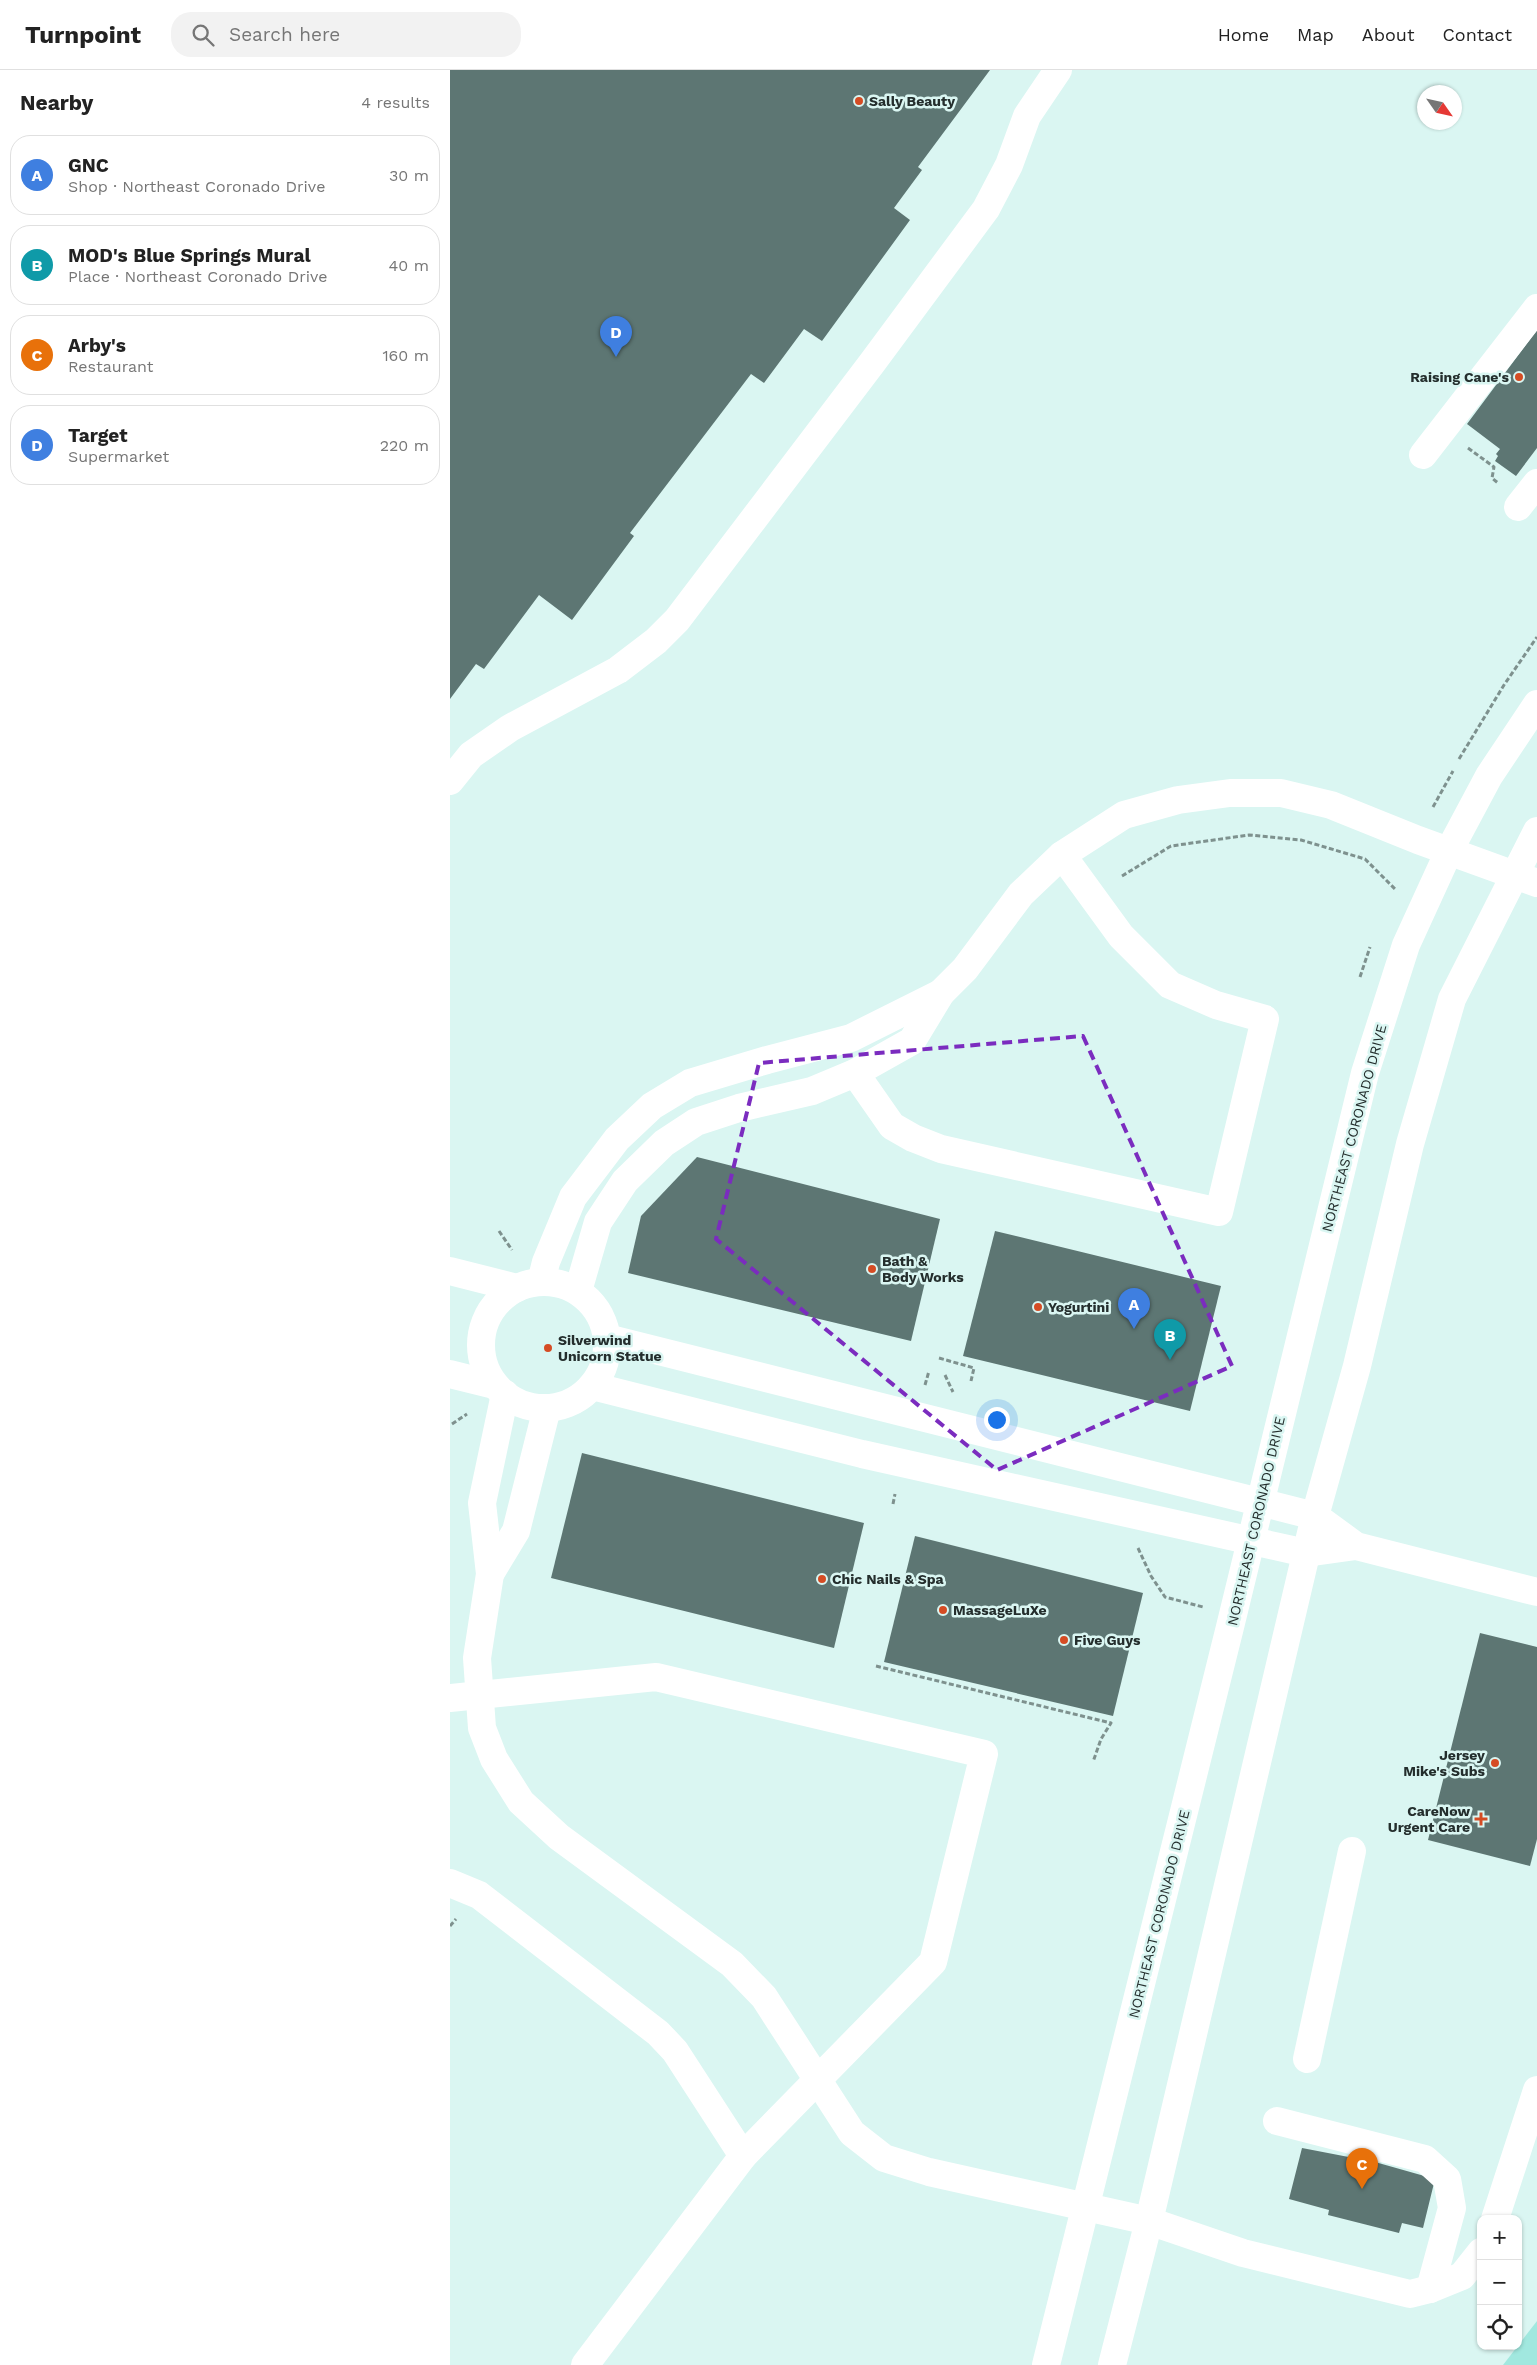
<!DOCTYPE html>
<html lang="en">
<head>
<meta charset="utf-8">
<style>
	:root { --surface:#fff; --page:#f2f2f2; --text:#222; --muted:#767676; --line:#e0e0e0; --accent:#0f766e }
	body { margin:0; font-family:"Work Sans",sans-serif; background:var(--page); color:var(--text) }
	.controls { position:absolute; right:15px; bottom:15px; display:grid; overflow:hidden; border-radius:10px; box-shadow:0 1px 4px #0004 }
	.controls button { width:45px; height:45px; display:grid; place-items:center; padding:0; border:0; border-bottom:1px solid var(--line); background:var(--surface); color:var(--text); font:25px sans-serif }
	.compass { position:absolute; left:967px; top:15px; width:45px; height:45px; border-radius:50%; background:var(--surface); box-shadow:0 1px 4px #0004; rotate:124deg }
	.you { position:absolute; left:546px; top:1349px; width:18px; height:18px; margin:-12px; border:4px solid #fff; border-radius:50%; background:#1a73e8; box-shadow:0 0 0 8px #1a73e833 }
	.badge { display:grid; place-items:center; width:32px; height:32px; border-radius:50%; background:var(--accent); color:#fff; font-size:16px; font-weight:700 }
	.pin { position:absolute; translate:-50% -41px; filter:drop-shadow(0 1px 2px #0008) }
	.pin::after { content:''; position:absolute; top:26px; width:18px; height:15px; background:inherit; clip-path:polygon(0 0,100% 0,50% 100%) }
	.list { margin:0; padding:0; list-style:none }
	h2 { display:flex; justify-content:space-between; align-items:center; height:65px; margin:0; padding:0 20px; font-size:21px }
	h2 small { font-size:16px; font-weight:400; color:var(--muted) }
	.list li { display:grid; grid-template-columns:32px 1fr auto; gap:15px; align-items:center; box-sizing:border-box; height:80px; margin:0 10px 10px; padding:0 10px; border:1px solid var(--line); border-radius:20px }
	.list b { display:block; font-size:19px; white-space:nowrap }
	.list p { margin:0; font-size:16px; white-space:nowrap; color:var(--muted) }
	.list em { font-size:16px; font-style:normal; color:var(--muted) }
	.icon { flex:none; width:28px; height:28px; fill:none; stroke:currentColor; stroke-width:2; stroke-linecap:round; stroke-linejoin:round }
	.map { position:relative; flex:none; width:1087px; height:2295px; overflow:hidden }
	header { display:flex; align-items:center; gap:30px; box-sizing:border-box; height:70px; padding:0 25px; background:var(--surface); border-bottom:1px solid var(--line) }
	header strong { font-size:24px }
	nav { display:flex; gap:28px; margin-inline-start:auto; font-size:18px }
	.search { width:350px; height:45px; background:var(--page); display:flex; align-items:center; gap:12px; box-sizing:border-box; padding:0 18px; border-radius:20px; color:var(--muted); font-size:19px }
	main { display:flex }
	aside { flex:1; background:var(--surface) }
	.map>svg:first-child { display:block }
	.green { fill:#a1e8df }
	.building { fill:#5d7673 }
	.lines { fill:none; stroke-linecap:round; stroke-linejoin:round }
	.path { stroke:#7e918e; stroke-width:3; stroke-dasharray:5 2.5; stroke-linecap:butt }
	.minor { stroke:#fff; stroke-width:28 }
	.marked { fill:none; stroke:#7b2cbf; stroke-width:4; stroke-dasharray:10 6; stroke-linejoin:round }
	.poi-dot { fill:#d54c24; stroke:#daf6f2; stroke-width:2 }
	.labels { text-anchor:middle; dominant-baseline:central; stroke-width:5; stroke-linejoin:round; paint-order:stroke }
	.poi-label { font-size:14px; font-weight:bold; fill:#242e2d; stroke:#daf6f2; text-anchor:start }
	.street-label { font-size:14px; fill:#242e2d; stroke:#daf6f2 }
</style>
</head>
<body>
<header>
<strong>Turnpoint</strong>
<div class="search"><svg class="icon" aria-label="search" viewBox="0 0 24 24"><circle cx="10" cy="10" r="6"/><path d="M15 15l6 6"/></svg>Search here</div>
<nav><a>Home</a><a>Map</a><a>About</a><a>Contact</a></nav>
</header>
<main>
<aside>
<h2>Nearby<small>4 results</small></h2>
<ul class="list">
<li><span class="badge" style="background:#3f7fe0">A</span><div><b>GNC</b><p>Shop · Northeast Coronado Drive</p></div><em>30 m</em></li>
<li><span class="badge" style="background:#0f9aa8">B</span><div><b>MOD's Blue Springs Mural</b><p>Place · Northeast Coronado Drive</p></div><em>40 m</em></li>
<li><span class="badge" style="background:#e8710a">C</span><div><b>Arby's</b><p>Restaurant</p></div><em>160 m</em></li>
<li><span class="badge" style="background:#3f7fe0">D</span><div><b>Target</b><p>Supermarket</p></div><em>220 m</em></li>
</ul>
</aside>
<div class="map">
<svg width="1087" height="2295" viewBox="0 0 1087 2295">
	<rect width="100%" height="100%" fill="#daf6f2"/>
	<path class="green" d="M 1087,2251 L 1087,2295 L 1053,2295 Z"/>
	<g class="building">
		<path d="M 0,0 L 540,0 L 468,97 L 472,100 L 444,138 L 460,150 L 372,271 L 354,259 L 314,313 L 301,304 L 180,463 L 184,466 L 122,550 L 89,525 L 34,599 L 26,594 L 0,629 Z"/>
		<path d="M 1087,260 L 1087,378 L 1066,406 L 1045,391 L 1048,386 L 1046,384 L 1050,379 L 1017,354 Z"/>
		<path d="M 247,1087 L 490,1149 L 461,1271 L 178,1203 L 191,1146 Z"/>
		<path d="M 545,1161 L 771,1216 L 740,1341 L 513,1286 Z"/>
		<path d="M 132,1383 L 414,1453 L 384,1578 L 101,1508 Z"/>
		<path d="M 465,1466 L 693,1523 L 663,1646 L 434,1592 Z"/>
		<path d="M 1030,1563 L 1087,1577 L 1087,1769 L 1080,1796 L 978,1770 Z"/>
		<path d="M 852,2078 L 909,2089 L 910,2081 L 927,2085 L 925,2092 L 985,2109 L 973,2158 L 952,2153 L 949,2163 L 878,2145 L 879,2140 L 839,2129 Z"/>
	</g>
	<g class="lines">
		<g class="path">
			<path d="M 1018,378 L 1044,397 L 1042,408 L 1048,413"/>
			<path d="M 1009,689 L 1054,615 L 1087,567"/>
			<path d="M 983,737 L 1003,701"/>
			<path d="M 672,806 L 721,776 L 799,765 L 851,770 L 915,789 L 945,819"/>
			<path d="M 910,907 L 920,877"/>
			<path d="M 49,1161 L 62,1180"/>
			<path d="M 489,1288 L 524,1298 L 521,1311"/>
			<path d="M 495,1305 L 503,1322"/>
			<path d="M 475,1315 L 479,1301"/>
			<path d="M 2,1354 L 17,1344"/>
			<path d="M 443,1434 L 445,1424"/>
			<path d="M 688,1478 L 701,1506 L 715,1527 L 753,1537"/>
			<path d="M 426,1596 L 661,1653 L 651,1669 L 643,1692"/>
			<path d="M 0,1856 L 6,1849"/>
		</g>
		<g class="minor">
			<path d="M 973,385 L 1087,238"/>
			<path d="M 1068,437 L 1087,413"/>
			<path d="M 0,711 L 21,685 L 60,658 L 168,600 L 206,571 L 227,550 L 422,293 L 536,139 L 559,95 L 577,46 L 608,0"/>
			<path d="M 405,1003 L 442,1056 L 463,1068 L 491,1079 L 769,1142 L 815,949 L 766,935 L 720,915 L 671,866 L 612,785"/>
			<path d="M 0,1201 L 67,1218"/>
			<path d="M 91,1212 L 96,1192 L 123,1127 L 167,1069 L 202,1036 L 240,1013 L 317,990 L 401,968 L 491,923"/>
			<circle cx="94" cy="1275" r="63"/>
			<path d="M 128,1221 L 148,1152 L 175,1111 L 214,1073 L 246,1052 L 289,1038 L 362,1021 L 405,1003 L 462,971 L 491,923 L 515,899 L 571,824 L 612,785 L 674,745 L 728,730 L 780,723 L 831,723 L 881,735 L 968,770 L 1087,813"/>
			<path d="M 157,1268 L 865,1446 L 906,1476 L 1087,1522"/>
			<path d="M 0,1304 L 44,1315"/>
			<path d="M 142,1316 L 412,1384 L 856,1483 L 906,1476"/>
			<path d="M 55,1324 L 32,1433 L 40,1504 L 27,1588 L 32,1658 L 44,1689 L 71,1732 L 109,1767 L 282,1894 L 314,1927 L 402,2063 L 434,2088 L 479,2102 L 699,2151 L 793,2183 L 960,2224 L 980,2219 L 1012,2206 L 1031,2182"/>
			<path d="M 40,1504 L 66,1461 L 97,1338"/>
			<path d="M 0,1628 L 206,1607 L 534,1684 L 483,1892 L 293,2086 L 135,2295"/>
			<path d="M 0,1813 L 29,1825 L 208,1963 L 225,1981 L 293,2086"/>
			<path d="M 857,1989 L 902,1781"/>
			<path d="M 827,2051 L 975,2089 L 997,2109 L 1002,2138 L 980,2219"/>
			<path d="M 1045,2149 L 1087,2020"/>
			<path d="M 596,2295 L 780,1557 L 915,1003 L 956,875 L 999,781 L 1039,706 L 1087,634"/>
			<path d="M 662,2295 L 699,2151 L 865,1446 L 907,1296 L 960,1074 L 1002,929 L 1087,761"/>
		</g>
	</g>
	<path class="marked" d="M 633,966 L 782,1296 L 547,1400 L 266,1169 L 309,993 Z"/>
	<g class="poi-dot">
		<circle cx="409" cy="31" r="5"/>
		<circle cx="1069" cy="307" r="5"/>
		<circle cx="422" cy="1199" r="5"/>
		<circle cx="588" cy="1237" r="5"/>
		<circle cx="98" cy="1278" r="5"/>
		<circle cx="372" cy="1509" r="5"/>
		<circle cx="493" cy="1540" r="5"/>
		<circle cx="614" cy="1570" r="5"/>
		<circle cx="1045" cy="1693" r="5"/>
		<path d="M1028.5 1741.5h5v5h5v5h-5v5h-5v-5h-5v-5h5z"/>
	</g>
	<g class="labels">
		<g class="poi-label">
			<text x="419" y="31">Sally Beauty</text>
			<text x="1059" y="307" text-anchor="end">Raising Cane's</text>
			<text x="432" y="1191">Bath &amp;<tspan x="432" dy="16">Body Works</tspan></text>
			<text x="598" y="1237">Yogurtini</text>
			<text x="108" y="1270">Silverwind<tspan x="108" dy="16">Unicorn Statue</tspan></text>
			<text x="382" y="1509">Chic Nails &amp; Spa</text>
			<text x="503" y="1540">MassageLuXe</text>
			<text x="624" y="1570">Five Guys</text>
			<text x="1035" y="1685" text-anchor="end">Jersey<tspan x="1035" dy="16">Mike's Subs</tspan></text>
			<text x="1020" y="1741" text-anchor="end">CareNow<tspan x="1020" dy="16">Urgent Care</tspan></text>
		</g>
		<g class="street-label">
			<text transform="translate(904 1058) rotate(-75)">NORTHEAST CORONADO DRIVE</text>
			<text transform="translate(806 1451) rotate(-77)">NORTHEAST CORONADO DRIVE</text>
			<text transform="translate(709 1844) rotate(-76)">NORTHEAST CORONADO DRIVE</text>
		</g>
	</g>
</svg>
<div class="controls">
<button>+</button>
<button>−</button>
<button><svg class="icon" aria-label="locate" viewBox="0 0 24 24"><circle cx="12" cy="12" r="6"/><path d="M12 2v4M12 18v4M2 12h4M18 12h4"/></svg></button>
</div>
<svg class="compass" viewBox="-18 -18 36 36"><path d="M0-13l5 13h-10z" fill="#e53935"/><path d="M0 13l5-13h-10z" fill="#767676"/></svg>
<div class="you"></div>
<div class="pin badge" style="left:684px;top:1259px;background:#3f7fe0">A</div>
<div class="pin badge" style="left:720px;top:1290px;background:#0f9aa8">B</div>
<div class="pin badge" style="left:912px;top:2119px;background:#e8710a">C</div>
<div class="pin badge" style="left:166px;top:287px;background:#3f7fe0">D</div>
</div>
</main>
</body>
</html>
